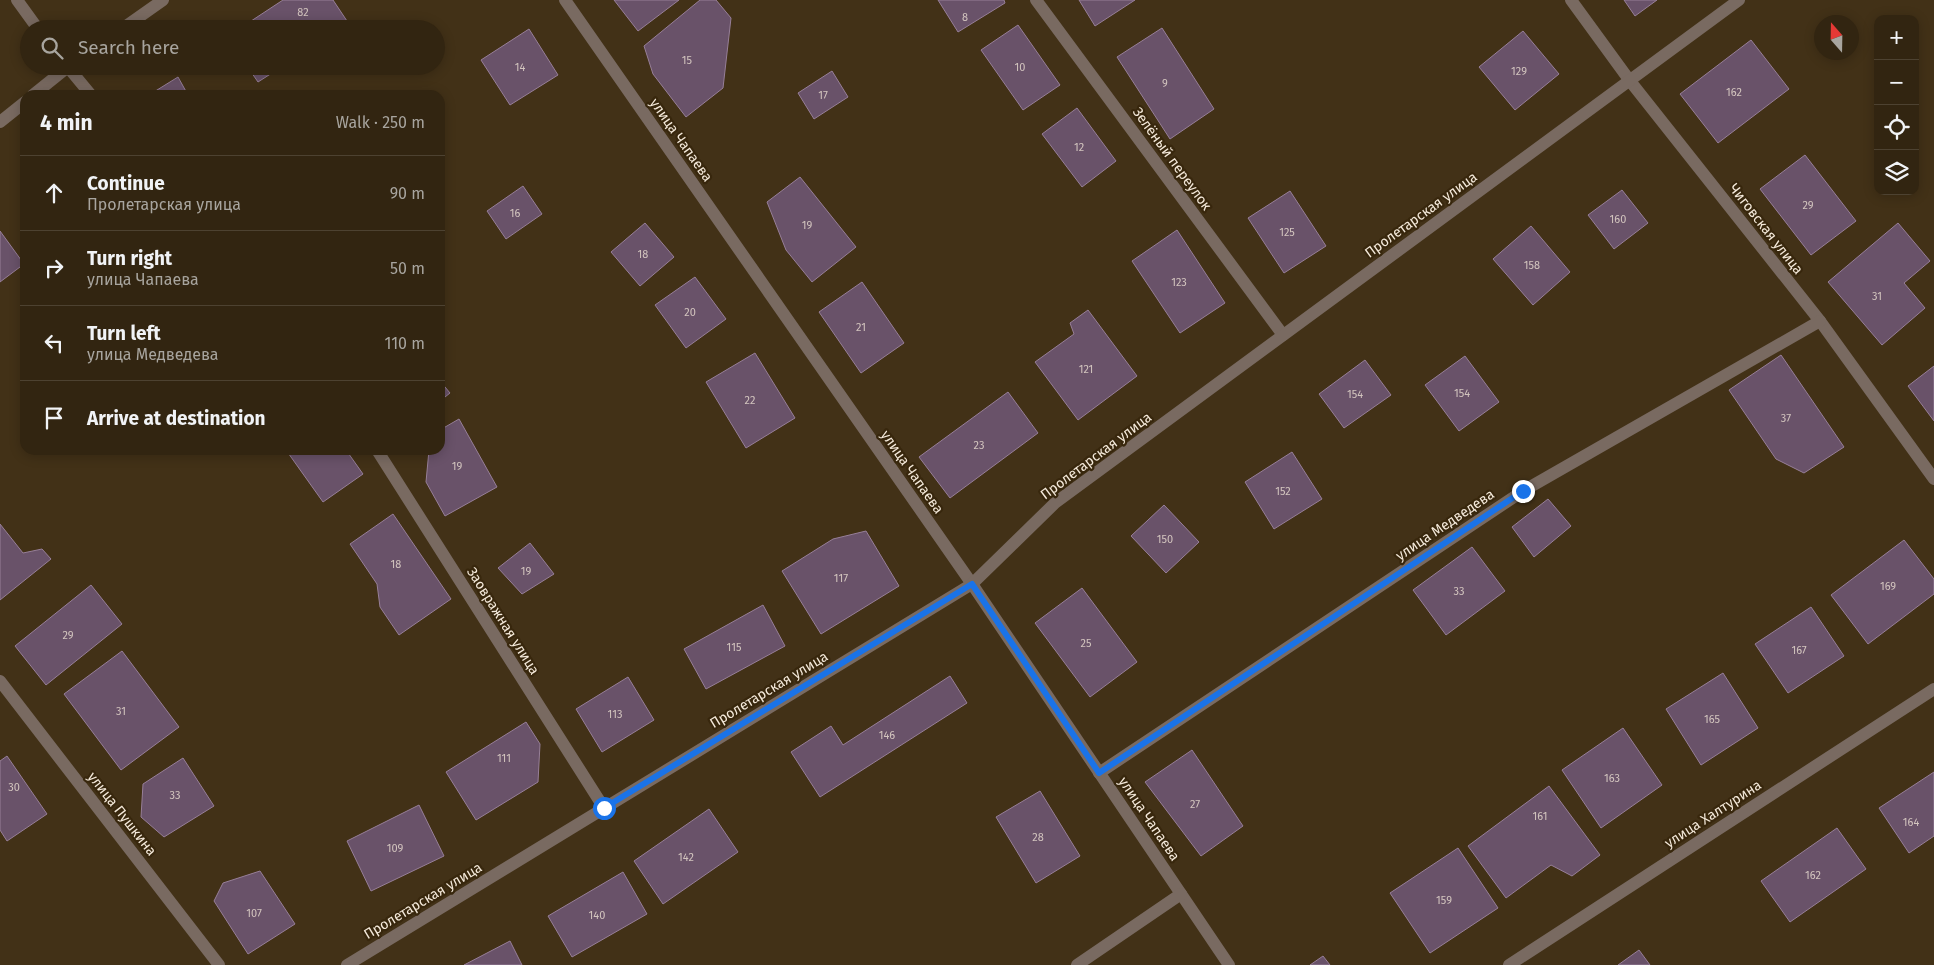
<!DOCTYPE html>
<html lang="en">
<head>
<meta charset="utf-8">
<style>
	:root { --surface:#322511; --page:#3a2d1a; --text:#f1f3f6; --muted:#a8a59f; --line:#4d4231 }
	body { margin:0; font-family:"Fira Sans",sans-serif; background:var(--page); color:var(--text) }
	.controls { position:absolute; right:15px; top:15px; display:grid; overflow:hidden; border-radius:10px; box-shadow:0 2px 12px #0003 }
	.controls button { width:45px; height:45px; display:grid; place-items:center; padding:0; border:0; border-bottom:1px solid var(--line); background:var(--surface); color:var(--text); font:25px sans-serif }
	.compass { position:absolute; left:1814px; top:15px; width:45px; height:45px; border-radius:50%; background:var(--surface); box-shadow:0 2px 12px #0003; rotate:340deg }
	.stop { position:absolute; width:15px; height:15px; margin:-11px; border:4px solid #1a73e8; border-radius:50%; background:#fff }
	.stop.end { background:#1a73e8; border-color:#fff; box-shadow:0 1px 5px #0008 }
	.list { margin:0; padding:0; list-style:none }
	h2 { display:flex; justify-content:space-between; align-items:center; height:65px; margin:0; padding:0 20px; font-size:21px }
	h2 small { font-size:16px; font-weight:400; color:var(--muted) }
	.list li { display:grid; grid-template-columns:32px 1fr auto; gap:15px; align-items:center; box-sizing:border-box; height:75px; padding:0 20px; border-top:1px solid var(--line) }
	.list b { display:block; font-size:19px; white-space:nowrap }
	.list p { margin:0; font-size:16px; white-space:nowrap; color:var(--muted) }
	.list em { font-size:16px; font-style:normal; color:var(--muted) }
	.icon { flex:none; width:28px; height:28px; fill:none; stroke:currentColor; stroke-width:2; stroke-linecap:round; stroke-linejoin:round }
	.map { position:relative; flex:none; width:1934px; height:965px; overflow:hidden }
	.search { position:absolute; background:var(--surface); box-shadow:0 2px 12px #0003; left:20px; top:20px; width:425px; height:55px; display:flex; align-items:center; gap:12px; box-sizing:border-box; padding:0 18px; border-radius:28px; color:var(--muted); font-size:19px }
	.panel { position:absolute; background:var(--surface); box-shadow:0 2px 12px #0003; left:20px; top:90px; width:425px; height:365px; border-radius:15px }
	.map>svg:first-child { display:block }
	.building { fill:#695269; stroke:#977f98 }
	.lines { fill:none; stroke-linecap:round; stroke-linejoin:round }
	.minor { stroke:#796a61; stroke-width:12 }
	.route { stroke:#1a73e8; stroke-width:6 }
	.labels { text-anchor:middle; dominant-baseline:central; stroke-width:4.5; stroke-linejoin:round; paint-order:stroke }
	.number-label { font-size:11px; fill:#d2c4be }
	.street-label { font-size:14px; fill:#f5eadb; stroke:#38270d }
</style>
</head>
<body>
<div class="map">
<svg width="1934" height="965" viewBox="0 0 1934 965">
	<rect width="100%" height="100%" fill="#423117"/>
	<g class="building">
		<path d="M 283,0 L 333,0 L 349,24 L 342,29 L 239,29 Z"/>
		<path d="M 614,0 L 679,0 L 638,31 Z"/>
		<path d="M 700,0 L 716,0 L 731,18 L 723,88 L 686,117 L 653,74 L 644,46 Z"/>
		<path d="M 938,0 L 1004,0 L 1005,3 L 958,32 Z"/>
		<path d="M 1079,0 L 1135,0 L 1095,26 Z"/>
		<path d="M 1624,0 L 1657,0 L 1635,16 Z"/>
		<path d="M 1018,25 L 1060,85 L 1023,110 L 981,50 Z"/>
		<path d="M 1162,28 L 1214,109 L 1170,139 L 1117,57 Z"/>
		<path d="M 529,29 L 558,75 L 510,105 L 481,60 Z"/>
		<path d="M 1523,31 L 1559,74 L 1515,110 L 1479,67 Z"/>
		<path d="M 1751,40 L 1789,89 L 1718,143 L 1680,94 Z"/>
		<path d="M 247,66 L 283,66 L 258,82 Z"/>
		<path d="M 832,71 L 848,97 L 814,119 L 798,93 Z"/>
		<path d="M 178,77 L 188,95 L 149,95 Z"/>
		<path d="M 1077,108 L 1116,161 L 1082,187 L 1042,134 Z"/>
		<path d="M 1805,155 L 1856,221 L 1811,255 L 1760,189 Z"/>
		<path d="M 800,177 L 856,247 L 812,282 L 786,250 L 767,202 Z"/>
		<path d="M 523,186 L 542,214 L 506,239 L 487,211 Z"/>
		<path d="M 1622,190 L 1648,223 L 1614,249 L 1588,215 Z"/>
		<path d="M 1290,191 L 1326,246 L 1284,273 L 1248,218 Z"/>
		<path d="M 645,223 L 674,257 L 640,286 L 611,252 Z"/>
		<path d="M 1898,223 L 1930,261 L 1904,283 L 1925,308 L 1882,345 L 1828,282 Z"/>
		<path d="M 1531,226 L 1570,272 L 1533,305 L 1493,259 Z"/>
		<path d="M 1177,230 L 1225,303 L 1180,333 L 1132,261 Z"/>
		<path d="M 0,231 L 24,264 L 0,282 Z"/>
		<path d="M 695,277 L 726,319 L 686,348 L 655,305 Z"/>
		<path d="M 862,282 L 904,343 L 861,373 L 819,312 Z"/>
		<path d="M 1088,310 L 1137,376 L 1078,420 L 1035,362 L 1074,334 L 1070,323 Z"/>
		<path d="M 755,353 L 795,418 L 746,448 L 706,382 Z"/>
		<path d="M 1781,355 L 1844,447 L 1804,473 L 1776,459 L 1729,390 Z"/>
		<path d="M 1465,356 L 1499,402 L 1459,431 L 1425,385 Z"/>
		<path d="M 1365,360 L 1391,395 L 1344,428 L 1319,394 Z"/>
		<path d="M 1934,366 L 1934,421 L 1908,386 Z"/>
		<path d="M 440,381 L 450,393 L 440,401 Z"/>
		<path d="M 1008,392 L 1038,433 L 950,498 L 919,457 Z"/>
		<path d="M 459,419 L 497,487 L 445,516 L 426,482 L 429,450 L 440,450 L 440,430 Z"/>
		<path d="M 286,450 L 346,450 L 363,474 L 323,502 Z"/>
		<path d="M 1292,452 L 1322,499 L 1274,529 L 1245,482 Z"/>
		<path d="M 1548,499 L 1571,526 L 1534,557 L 1512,527 Z"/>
		<path d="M 1164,505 L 1199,542 L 1166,573 L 1131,536 Z"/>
		<path d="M 393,514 L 451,599 L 399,635 L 380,607 L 377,584 L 350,544 Z"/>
		<path d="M 0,524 L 23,553 L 42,549 L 51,559 L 0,600 Z"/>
		<path d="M 866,531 L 899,586 L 821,634 L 782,571 L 833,539 Z"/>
		<path d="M 1904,540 L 1934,579 L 1934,594 L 1868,644 L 1831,595 Z"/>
		<path d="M 530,543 L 554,574 L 522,594 L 498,568 Z"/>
		<path d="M 1472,547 L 1505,591 L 1446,635 L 1413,590 Z"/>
		<path d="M 91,585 L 122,624 L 46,685 L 15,646 Z"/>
		<path d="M 1082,588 L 1137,662 L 1090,697 L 1035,623 Z"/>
		<path d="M 763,605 L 785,646 L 706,689 L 684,649 Z"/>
		<path d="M 1811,607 L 1844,656 L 1788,693 L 1755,644 Z"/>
		<path d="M 122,651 L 179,727 L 121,770 L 64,694 Z"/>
		<path d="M 1723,673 L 1758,728 L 1701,765 L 1666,709 Z"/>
		<path d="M 950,676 L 967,703 L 820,797 L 791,752 L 831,726 L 843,745 Z"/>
		<path d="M 628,677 L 654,720 L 602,752 L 576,709 Z"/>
		<path d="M 526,722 L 540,744 L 538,782 L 476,820 L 446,772 Z"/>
		<path d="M 1623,728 L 1662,785 L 1601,828 L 1562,770 Z"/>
		<path d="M 1192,750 L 1243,826 L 1201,856 L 1145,782 Z"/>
		<path d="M 7,756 L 47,814 L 7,841 L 0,830 L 0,761 Z"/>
		<path d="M 183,758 L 214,806 L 164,837 L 141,817 L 143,784 Z"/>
		<path d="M 1934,772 L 1934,836 L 1909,853 L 1879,808 Z"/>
		<path d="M 1549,786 L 1600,855 L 1572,876 L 1551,865 L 1506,898 L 1468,846 Z"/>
		<path d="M 1040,791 L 1080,856 L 1036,883 L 996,817 Z"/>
		<path d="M 419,805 L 444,856 L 371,891 L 347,841 Z"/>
		<path d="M 709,809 L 738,852 L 663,904 L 634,861 Z"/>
		<path d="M 1837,828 L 1866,869 L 1790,922 L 1761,881 Z"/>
		<path d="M 1458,848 L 1498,908 L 1430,953 L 1390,893 Z"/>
		<path d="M 260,871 L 295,924 L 248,954 L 214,901 L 223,883 Z"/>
		<path d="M 623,872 L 647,914 L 572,957 L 548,916 Z"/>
		<path d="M 510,941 L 522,965 L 464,965 Z"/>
		<path d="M 1639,950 L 1650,965 L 1618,965 Z"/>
		<path d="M 1323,956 L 1330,965 L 1310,965 Z"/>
	</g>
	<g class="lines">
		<g class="minor">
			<path d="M 17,0 L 38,29"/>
			<path d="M 565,0 L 972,584 L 1229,965"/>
			<path d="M 1036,0 L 1283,335"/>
			<path d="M 1571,0 L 1630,81 L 1820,321 L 1934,479"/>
			<path d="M 122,29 L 163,0"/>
			<path d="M 67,66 L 91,95"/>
			<path d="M 33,95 L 69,66"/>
			<path d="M 0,122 L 25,102"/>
			<path d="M 377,450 L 604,808"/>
			<path d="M 0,681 L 219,965"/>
			<path d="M 1099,773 L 1523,491 L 1820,321"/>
			<path d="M 347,965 L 972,584 L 1055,503 L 1739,0"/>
			<path d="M 1077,965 L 1181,894"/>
			<path d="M 1509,965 L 1934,689"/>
		</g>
	</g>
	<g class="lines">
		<path class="route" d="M 604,808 L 972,584 L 1099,773 L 1523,491"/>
	</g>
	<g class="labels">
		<g class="number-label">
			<text x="303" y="12">82</text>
			<text x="965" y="17">8</text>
			<text x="687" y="60">15</text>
			<text x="520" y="67">14</text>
			<text x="1020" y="67">10</text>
			<text x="1519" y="71">129</text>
			<text x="1165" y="83">9</text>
			<text x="1734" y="92">162</text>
			<text x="823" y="95">17</text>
			<text x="1079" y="147">12</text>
			<text x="1808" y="205">29</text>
			<text x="515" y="213">16</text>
			<text x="1618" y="219">160</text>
			<text x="807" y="225">19</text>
			<text x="1287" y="232">125</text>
			<text x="643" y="254">18</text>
			<text x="1532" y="265">158</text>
			<text x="1179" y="282">123</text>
			<text x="1877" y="296">31</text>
			<text x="690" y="312">20</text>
			<text x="861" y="327">21</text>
			<text x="1086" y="369">121</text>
			<text x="1462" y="393">154</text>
			<text x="1355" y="394">154</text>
			<text x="750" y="400">22</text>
			<text x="1786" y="418">37</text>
			<text x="979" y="445">23</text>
			<text x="457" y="466">19</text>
			<text x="1283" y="491">152</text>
			<text x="1165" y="539">150</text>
			<text x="396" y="564">18</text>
			<text x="526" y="571">19</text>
			<text x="841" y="578">117</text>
			<text x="1888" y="586">169</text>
			<text x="1459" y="591">33</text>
			<text x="68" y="635">29</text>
			<text x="1086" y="643">25</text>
			<text x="734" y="647">115</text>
			<text x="1799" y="650">167</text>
			<text x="121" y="711">31</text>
			<text x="615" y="714">113</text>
			<text x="1712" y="719">165</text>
			<text x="887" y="735">146</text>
			<text x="504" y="758">111</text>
			<text x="1612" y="778">163</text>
			<text x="14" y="787">30</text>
			<text x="175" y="795">33</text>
			<text x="1195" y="804">27</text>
			<text x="1540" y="816">161</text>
			<text x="1911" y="822">164</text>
			<text x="1038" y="837">28</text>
			<text x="395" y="848">109</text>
			<text x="686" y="857">142</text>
			<text x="1813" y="875">162</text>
			<text x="1444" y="900">159</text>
			<text x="254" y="913">107</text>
			<text x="597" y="915">140</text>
		</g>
		<g class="street-label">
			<text transform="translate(681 140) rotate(55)">улица Чапаева</text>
			<text transform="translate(1172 159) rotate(54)">Зелёный переулок</text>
			<text transform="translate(1421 215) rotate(-36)">Пролетарская улица</text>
			<text transform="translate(1766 229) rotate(52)">Чиговская улица</text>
			<text transform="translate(1096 456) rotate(-37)">Пролетарская улица</text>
			<text transform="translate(912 472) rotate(55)">улица Чапаева</text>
			<text transform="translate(1445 525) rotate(-34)">улица Медведева</text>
			<text transform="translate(503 621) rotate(58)">Заовражная улица</text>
			<text transform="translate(769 690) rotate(-31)">Пролетарская улица</text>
			<text transform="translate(122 814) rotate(52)">улица Пушкина</text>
			<text transform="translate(1713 814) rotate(-33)">улица Халтурина</text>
			<text transform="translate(1149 819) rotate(56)">улица Чапаева</text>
			<text transform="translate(423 901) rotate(-31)">Пролетарская улица</text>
		</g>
	</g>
</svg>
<div class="controls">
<button>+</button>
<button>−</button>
<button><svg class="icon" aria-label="locate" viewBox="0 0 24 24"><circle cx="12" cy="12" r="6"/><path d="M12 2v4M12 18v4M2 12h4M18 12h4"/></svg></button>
<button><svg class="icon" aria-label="layers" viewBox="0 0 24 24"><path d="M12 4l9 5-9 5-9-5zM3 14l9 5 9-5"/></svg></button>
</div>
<svg class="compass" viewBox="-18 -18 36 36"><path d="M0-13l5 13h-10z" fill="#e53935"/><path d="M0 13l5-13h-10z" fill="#a8a59f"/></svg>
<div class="stop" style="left:604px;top:808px"></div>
<div class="stop end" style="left:1523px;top:491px"></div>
<div class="search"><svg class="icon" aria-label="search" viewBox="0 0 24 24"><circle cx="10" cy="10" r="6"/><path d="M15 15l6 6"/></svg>Search here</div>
<section class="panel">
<h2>4 min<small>Walk · 250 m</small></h2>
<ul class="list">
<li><svg class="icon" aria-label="ahead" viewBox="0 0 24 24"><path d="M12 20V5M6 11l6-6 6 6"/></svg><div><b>Continue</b><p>Пролетарская улица</p></div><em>90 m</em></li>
<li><svg class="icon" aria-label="right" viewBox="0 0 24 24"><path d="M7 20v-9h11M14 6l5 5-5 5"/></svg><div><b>Turn right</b><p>улица Чапаева</p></div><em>50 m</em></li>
<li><svg class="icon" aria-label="left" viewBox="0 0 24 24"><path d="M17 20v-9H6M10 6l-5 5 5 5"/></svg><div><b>Turn left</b><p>улица Медведева</p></div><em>110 m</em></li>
<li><svg class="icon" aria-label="arrive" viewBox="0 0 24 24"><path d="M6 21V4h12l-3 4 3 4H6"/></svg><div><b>Arrive at destination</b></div></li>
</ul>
</section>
</div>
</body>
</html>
